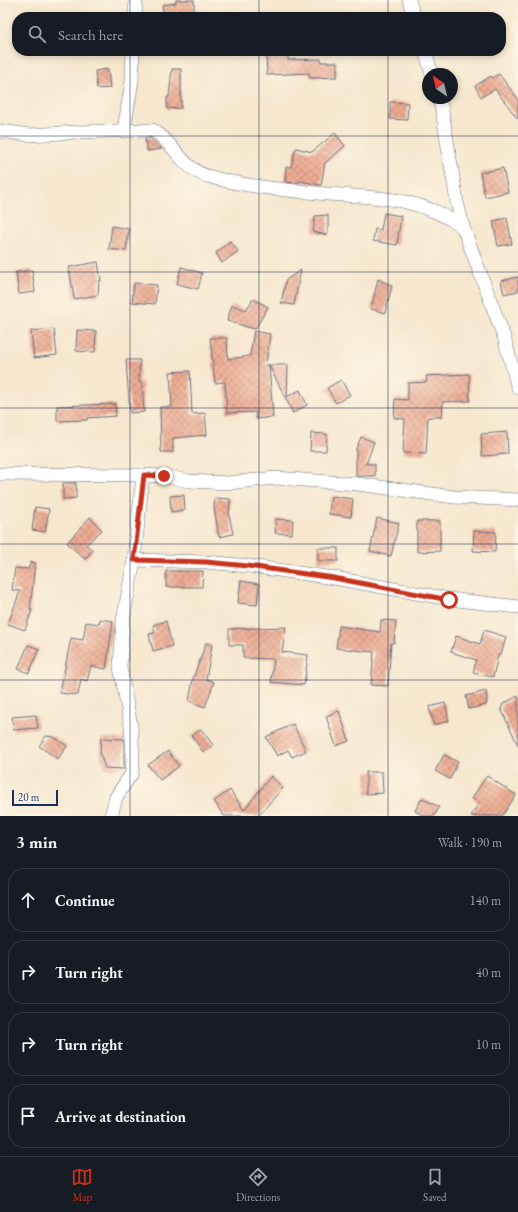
<!DOCTYPE html>
<html lang="en">
<head>
<meta charset="utf-8">
<style>
	:root { --surface:#171b24; --page:#242831; --text:#f1f3f6; --muted:#9ea1a6; --line:#363941; --accent:#c8321e }
	body { margin:0; font-family:"EB Garamond",serif; background:var(--page); color:var(--text) }
	.compass { position:absolute; left:422px; top:68px; width:36px; height:36px; border-radius:50%; background:var(--surface); box-shadow:0 2px 6px #0003; rotate:326deg }
	.scale { position:absolute; left:12px; bottom:10px; width:46px; box-sizing:border-box; padding-left:4px; border:2px solid #1b2f5e; border-top:0; font-size:11px; line-height:14px; white-space:nowrap; color:#1b2f5e; -webkit-text-stroke:3px #fcf5e5; paint-order:stroke }
	.stop { position:absolute; width:12px; height:12px; margin:-9px; border:3px solid #c8321e; border-radius:50%; background:#fff }
	.stop.end { background:#c8321e; border-color:#fff; box-shadow:0 1px 4px #0008 }
	.list { margin:0; padding:0; list-style:none }
	h2 { display:flex; justify-content:space-between; align-items:center; height:52px; margin:0; padding:0 16px; font-size:17px }
	h2 small { font-size:13px; font-weight:400; color:var(--muted) }
	.list li { display:grid; grid-template-columns:26px 1fr auto; gap:12px; align-items:center; box-sizing:border-box; height:64px; margin:0 8px 8px; padding:0 8px; border:1px solid var(--line); border-radius:16px }
	.list b { display:block; font-size:15px; white-space:nowrap }
	.list em { font-size:13px; font-style:normal; color:var(--muted) }
	.icon { flex:none; width:22px; height:22px; fill:none; stroke:currentColor; stroke-width:2; stroke-linecap:round; stroke-linejoin:round }
	.map { position:relative; flex:none; width:518px; height:816px; overflow:hidden }
	.search { position:absolute; background:var(--surface); box-shadow:0 2px 6px #0003; left:12px; right:12px; top:12px; height:44px; display:flex; align-items:center; gap:10px; box-sizing:border-box; padding:0 14px; border-radius:16px; color:var(--muted); font-size:15px }
	.sheet { height:340px; background:var(--surface) }
	nav { display:flex; justify-content:space-around; align-items:center; box-sizing:border-box; height:56px; border-top:1px solid var(--line); background:var(--surface); font-size:11px; color:var(--muted) }
	nav a { display:grid; justify-items:center; gap:2px }
	nav .on { color:var(--accent) }
	.map>svg:first-child { display:block }
	.building { fill:url(#building-cross-hatch) }
	.lines { fill:none; stroke-linecap:round; stroke-linejoin:round }
	.street-casing { stroke:#686f85; stroke-width:14 }
	.street { stroke:#fff; stroke-width:13 }
	.route { stroke:#c8321e; stroke-width:5 }
	.grid { fill:none; stroke:#1b2f5e; stroke-width:1; stroke-opacity:0.55 }
</style>
</head>
<body>
<div class="map">
<svg width="518" height="816" viewBox="0 0 518 816">
	<defs>
		<pattern id="building-cross-hatch" width="8" height="8" patternUnits="userSpaceOnUse"><rect width="8" height="8" fill="#eeac92"/><path d="M0 0l8 8M0 8l8-8" fill="none" stroke="#c08c7a"/></pattern>
	</defs>
	<rect width="100%" height="100%" fill="#fcf5e5"/>
	<filter id="ink" filterUnits="userSpaceOnUse"><feTurbulence type="fractalNoise" baseFrequency=".025" numOctaves="2"/><feDisplacementMap in="SourceGraphic" scale="8" xChannelSelector="R" yChannelSelector="G"/><feConvolveMatrix kernelMatrix="1 2 1 2 8 2 1 2 1" color-interpolation-filters="sRGB"/></filter>
	<filter id="wash" filterUnits="userSpaceOnUse"><feTurbulence type="fractalNoise" baseFrequency=".012" numOctaves="4" result="noise"/><feDisplacementMap in="SourceGraphic" scale="16" xChannelSelector="R" yChannelSelector="G"/><feGaussianBlur stdDeviation="0.9" result="paint"/><feColorMatrix in="noise" values="0 0 0 0 0 0 0 0 0 0 0 0 0 0 0 0 0 1.4 0 .05"/><feComposite in="paint" operator="in"/></filter>
	<g filter="url(#wash)">
		<rect width="100%" height="100%" fill="#f6e7cd"/>
		<g id="blocks">
			<g class="building">
				<path d="M 176,0 L 194,0 L 194,17 L 164,17 L 162,5 L 176,3 Z"/>
				<path d="M 288,51 L 288,60 L 321,59 L 321,62 L 337,62 L 337,77 L 310,78 L 309,73 L 267,75 L 266,52 Z"/>
				<path d="M 108,69 L 110,88 L 97,89 L 95,71 Z"/>
				<path d="M 172,69 L 181,69 L 181,108 L 167,109 L 167,97 L 169,97 Z"/>
				<path d="M 499,74 L 518,99 L 518,119 L 495,89 L 481,97 L 475,86 L 491,76 L 492,78 Z"/>
				<path d="M 390,102 L 408,103 L 407,120 L 390,119 Z"/>
				<path d="M 335,133 L 345,146 L 325,163 L 321,185 L 299,181 L 299,183 L 285,182 L 286,167 L 291,167 L 296,148 L 312,152 Z"/>
				<path d="M 145,138 L 150,138 L 162,149 L 147,151 Z"/>
				<path d="M 503,168 L 508,192 L 485,197 L 480,173 Z"/>
				<path d="M 384,213 L 401,216 L 397,245 L 373,241 L 375,229 L 381,230 Z"/>
				<path d="M 328,215 L 328,235 L 313,232 L 315,216 Z"/>
				<path d="M 507,218 L 512,244 L 498,246 L 493,221 Z"/>
				<path d="M 112,226 L 129,229 L 126,251 L 109,249 Z"/>
				<path d="M 230,241 L 238,251 L 222,263 L 216,253 Z"/>
				<path d="M 98,262 L 101,281 L 99,281 L 98,295 L 74,299 L 69,267 Z"/>
				<path d="M 181,267 L 202,273 L 198,289 L 177,284 Z"/>
				<path d="M 32,270 L 35,292 L 19,294 L 16,272 Z"/>
				<path d="M 301,270 L 294,305 L 281,303 L 286,280 Z"/>
				<path d="M 518,277 L 518,291 L 504,294 L 501,281 Z"/>
				<path d="M 378,279 L 392,286 L 385,313 L 371,309 Z"/>
				<path d="M 134,283 L 157,285 L 155,304 L 132,302 Z"/>
				<path d="M 253,299 L 268,307 L 255,329 L 227,321 L 232,305 L 246,310 Z"/>
				<path d="M 54,329 L 57,355 L 34,358 L 31,331 Z"/>
				<path d="M 77,330 L 96,331 L 95,352 L 76,351 Z"/>
				<path d="M 254,331 L 270,334 L 266,365 L 269,365 L 273,417 L 256,419 L 256,412 L 227,413 L 225,382 L 215,383 L 210,338 L 227,338 L 228,359 L 250,356 Z"/>
				<path d="M 126,360 L 140,360 L 139,382 L 142,382 L 144,412 L 130,413 Z"/>
				<path d="M 269,365 L 288,365 L 287,397 L 300,390 L 307,405 L 293,413 Z"/>
				<path d="M 190,371 L 192,414 L 205,413 L 207,435 L 173,438 L 173,452 L 161,452 L 160,407 L 172,407 L 170,372 Z"/>
				<path d="M 469,374 L 470,401 L 443,402 L 442,417 L 428,417 L 426,454 L 403,453 L 405,419 L 394,418 L 395,399 L 408,400 L 408,383 L 427,382 L 426,376 Z"/>
				<path d="M 341,380 L 350,395 L 336,403 L 327,388 Z"/>
				<path d="M 115,404 L 116,416 L 87,418 L 87,420 L 57,421 L 57,406 Z"/>
				<path d="M 507,432 L 508,454 L 482,456 L 481,434 Z"/>
				<path d="M 311,433 L 327,434 L 326,451 L 310,451 Z"/>
				<path d="M 361,437 L 374,442 L 366,464 L 375,464 L 375,476 L 356,476 L 356,449 Z"/>
				<path d="M 63,483 L 76,483 L 76,498 L 63,499 Z"/>
				<path d="M 184,495 L 185,510 L 171,512 L 170,496 Z"/>
				<path d="M 331,496 L 353,499 L 351,517 L 329,514 Z"/>
				<path d="M 215,498 L 230,499 L 229,514 L 233,534 L 219,537 L 214,507 Z"/>
				<path d="M 35,507 L 49,509 L 45,532 L 32,530 Z"/>
				<path d="M 90,517 L 102,530 L 86,545 L 93,550 L 85,559 L 67,543 Z"/>
				<path d="M 377,518 L 399,523 L 391,556 L 370,551 Z"/>
				<path d="M 276,519 L 293,520 L 292,534 L 275,533 Z"/>
				<path d="M 417,521 L 440,521 L 440,551 L 417,552 Z"/>
				<path d="M 474,531 L 496,532 L 495,552 L 473,551 Z"/>
				<rect x="318" y="548" width="20" height="13"/>
				<path d="M 31,562 L 35,563 L 30,610 L 32,610 L 25,630 L 8,624 L 20,591 L 12,590 L 15,568 L 28,569 Z"/>
				<path d="M 166,571 L 203,571 L 202,587 L 166,587 Z"/>
				<path d="M 241,581 L 259,584 L 257,605 L 238,603 Z"/>
				<path d="M 100,619 L 113,621 L 106,669 L 91,666 L 87,681 L 81,679 L 78,695 L 60,693 L 71,638 L 83,640 L 86,622 L 99,624 Z"/>
				<path d="M 381,620 L 396,621 L 394,643 L 391,643 L 388,686 L 371,685 L 374,652 L 336,648 L 339,626 L 380,632 Z"/>
				<path d="M 166,621 L 172,646 L 153,651 L 149,634 L 155,633 L 153,625 Z"/>
				<path d="M 286,627 L 282,652 L 308,655 L 304,685 L 271,682 L 274,659 L 243,658 L 243,645 L 229,645 L 229,629 Z"/>
				<path d="M 484,630 L 506,637 L 501,655 L 498,655 L 493,677 L 473,673 L 476,660 L 451,652 L 456,636 L 480,644 Z"/>
				<path d="M 206,643 L 212,645 L 206,679 L 214,682 L 205,707 L 189,701 L 193,679 Z"/>
				<path d="M 28,645 L 39,649 L 29,673 L 18,669 Z"/>
				<path d="M 486,691 L 487,698 L 486,705 L 469,709 L 466,696 Z"/>
				<path d="M 518,696 L 518,745 L 501,709 L 503,704 Z"/>
				<path d="M 445,703 L 449,721 L 434,725 L 429,707 Z"/>
				<path d="M 339,711 L 349,741 L 336,746 L 326,716 Z"/>
				<path d="M 36,715 L 38,728 L 13,730 L 12,717 Z"/>
				<path d="M 293,724 L 306,751 L 292,757 L 288,750 L 277,756 L 266,737 Z"/>
				<path d="M 201,729 L 213,745 L 203,752 L 192,736 Z"/>
				<path d="M 46,736 L 54,737 L 67,746 L 58,759 L 39,746 Z"/>
				<path d="M 101,738 L 124,739 L 124,769 L 105,768 L 100,754 Z"/>
				<path d="M 168,751 L 179,766 L 160,780 L 148,765 Z"/>
				<path d="M 444,755 L 458,762 L 450,779 L 435,771 Z"/>
				<path d="M 366,772 L 382,772 L 383,793 L 366,794 Z"/>
				<path d="M 271,776 L 283,788 L 258,816 L 224,816 L 214,801 L 230,790 L 244,810 Z"/>
				<path d="M 487,776 L 516,795 L 502,816 L 471,816 L 479,803 L 472,798 Z"/>
				<path d="M 422,798 L 439,807 L 434,816 L 424,816 L 415,811 Z"/>
			</g>
		</g>
	</g>
	<g filter="url(#ink)">
		<use href="#blocks" fill-opacity="0" stroke="#686f85" stroke-width="1"/>
		<g class="lines">
			<g class="street-casing">
				<g id="street">
					<path d="M 409,0 L 414,17"/>
					<path d="M 135,17 L 136,0"/>
					<path d="M 425,51 L 432,74"/>
					<path d="M 439,98 L 442,110 L 457,202 L 463,227 L 504,337 L 518,388"/>
					<path d="M 124,130 L 132,81 L 133,51"/>
					<path d="M 0,131 L 30,135 L 77,132 L 153,130 C 173,142 183,169 207,176 C 245,187 288,190 327,194 C 380,198 417,196 463,227"/>
					<path d="M 0,474 L 143,475 L 163,476 L 189,481 L 228,483 L 276,478 L 358,484 L 454,497 L 518,500"/>
					<path d="M 134,560 L 206,562 L 249,566 L 334,578 L 449,599 L 518,607"/>
					<path d="M 111,816 L 116,797 L 132,773 L 133,757 L 131,726 L 120,667 L 123,621 L 134,560 L 143,475"/>
				</g>
			</g>
			<use href="#street" class="street"/>
		</g>
	</g>
	<g class="lines" filter="url(#ink)">
		<path class="route" d="M 164,476 L 144,475 L 134,560 L 206,562 L 248,566 L 334,578 L 449,600"/>
	</g>
	<path class="grid" d="M 130,0 L 130,17M 259,0 L 259,17M 388,0 L 388,17M 130,51 L 130,816M 259,51 L 259,816M 388,51 L 388,816M 0,136 L 518,136M 0,272 L 518,272M 0,408 L 518,408M 0,544 L 518,544M 0,680 L 518,680"/>
</svg>
<svg class="compass" viewBox="-18 -18 36 36"><path d="M0-13l5 13h-10z" fill="#e53935"/><path d="M0 13l5-13h-10z" fill="#9ea1a6"/></svg>
<div class="scale">20 m</div>
<div class="stop" style="left:449px;top:600px"></div>
<div class="stop end" style="left:164px;top:476px"></div>
<div class="search"><svg class="icon" aria-label="search" viewBox="0 0 24 24"><circle cx="10" cy="10" r="6"/><path d="M15 15l6 6"/></svg>Search here</div>
</div>
<section class="sheet">
<h2>3 min<small>Walk · 190 m</small></h2>
<ul class="list">
<li><svg class="icon" aria-label="ahead" viewBox="0 0 24 24"><path d="M12 20V5M6 11l6-6 6 6"/></svg><div><b>Continue</b></div><em>140 m</em></li>
<li><svg class="icon" aria-label="right" viewBox="0 0 24 24"><path d="M7 20v-9h11M14 6l5 5-5 5"/></svg><div><b>Turn right</b></div><em>40 m</em></li>
<li><svg class="icon" aria-label="right" viewBox="0 0 24 24"><path d="M7 20v-9h11M14 6l5 5-5 5"/></svg><div><b>Turn right</b></div><em>10 m</em></li>
<li><svg class="icon" aria-label="arrive" viewBox="0 0 24 24"><path d="M6 21V4h12l-3 4 3 4H6"/></svg><div><b>Arrive at destination</b></div></li>
</ul>
</section>
<nav>
<a class="on"><svg class="icon" aria-label="map" viewBox="0 0 24 24"><path d="M3 6l6-2 6 2 6-2v14l-6 2-6-2-6 2zM9 4v14M15 6v14"/></svg>Map</a>
<a><svg class="icon" aria-label="directions" viewBox="0 0 24 24"><path d="M12 3l9 9-9 9-9-9zM9 14v-3h6M13 9l2 2-2 2"/></svg>Directions</a>
<a><svg class="icon" aria-label="saved" viewBox="0 0 24 24"><path d="M7 4h10v16l-5-4-5 4z"/></svg>Saved</a>
</nav>
</body>
</html>
